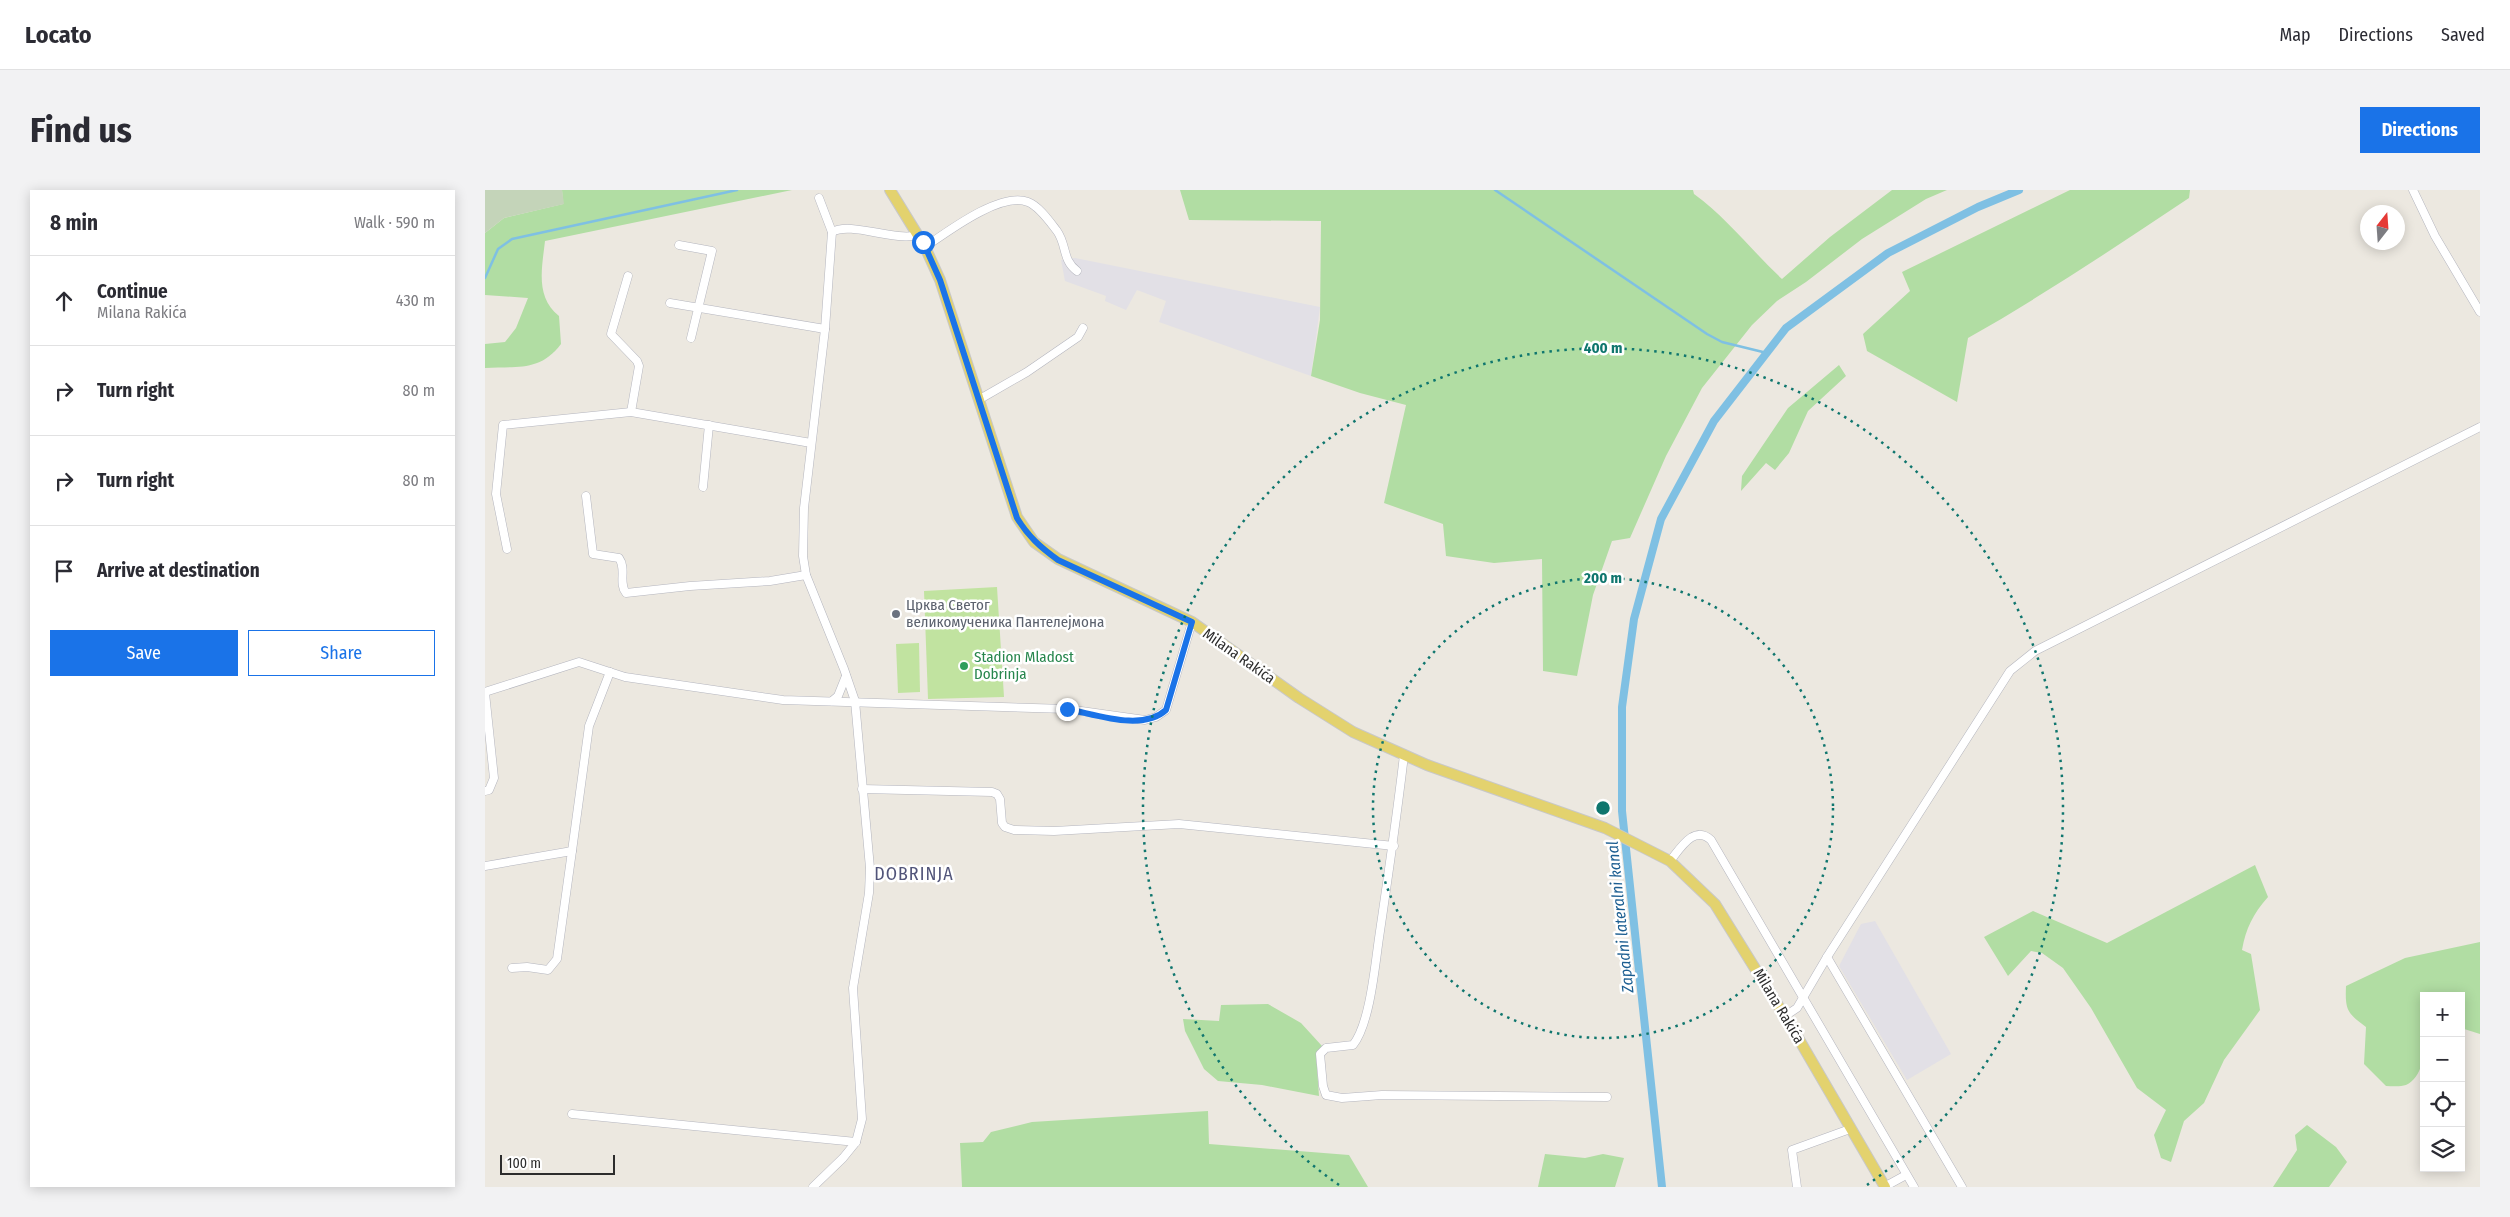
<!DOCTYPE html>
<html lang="en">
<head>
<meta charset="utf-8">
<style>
	:root { --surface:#fff; --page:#f2f2f3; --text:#2b2b33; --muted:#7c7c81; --line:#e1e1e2; --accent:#1a73e8 }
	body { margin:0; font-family:"Fira Sans Condensed",sans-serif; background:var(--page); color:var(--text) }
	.controls { position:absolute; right:15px; bottom:15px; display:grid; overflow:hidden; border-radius:0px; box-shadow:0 2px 12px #0003 }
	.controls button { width:45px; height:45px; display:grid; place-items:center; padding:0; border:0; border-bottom:1px solid var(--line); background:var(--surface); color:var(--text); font:25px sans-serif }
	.compass { position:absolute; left:1875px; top:15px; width:45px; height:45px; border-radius:50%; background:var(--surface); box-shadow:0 2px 12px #0003; rotate:17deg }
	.scale { position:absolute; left:15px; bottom:12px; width:115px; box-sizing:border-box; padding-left:5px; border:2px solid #2c2c2c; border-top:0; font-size:14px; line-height:18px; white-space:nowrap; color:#2c2c2c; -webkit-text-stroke:4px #fff; paint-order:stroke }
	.stop { position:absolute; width:15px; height:15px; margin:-11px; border:4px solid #1a73e8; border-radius:50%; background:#fff }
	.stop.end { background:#1a73e8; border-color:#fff; box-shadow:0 1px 5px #0008 }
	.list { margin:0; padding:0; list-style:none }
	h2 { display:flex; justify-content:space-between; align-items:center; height:65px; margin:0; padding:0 20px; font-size:21px }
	h2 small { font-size:16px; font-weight:400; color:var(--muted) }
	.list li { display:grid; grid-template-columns:32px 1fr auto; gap:15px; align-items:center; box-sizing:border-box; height:90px; padding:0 20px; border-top:1px solid var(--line) }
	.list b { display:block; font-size:19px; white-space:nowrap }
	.list p { margin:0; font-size:16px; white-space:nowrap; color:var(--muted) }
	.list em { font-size:16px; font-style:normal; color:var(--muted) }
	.actions { display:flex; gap:10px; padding:15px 20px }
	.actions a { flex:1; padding:11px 0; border:1px solid var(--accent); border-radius:0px; text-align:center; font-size:18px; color:var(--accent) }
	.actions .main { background:var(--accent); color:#fff }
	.icon { flex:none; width:28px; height:28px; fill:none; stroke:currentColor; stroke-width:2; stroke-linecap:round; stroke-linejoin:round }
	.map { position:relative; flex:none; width:1995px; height:997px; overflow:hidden; border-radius:0px }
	header { display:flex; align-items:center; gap:30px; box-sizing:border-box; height:70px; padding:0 25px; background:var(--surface); border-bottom:1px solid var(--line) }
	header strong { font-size:24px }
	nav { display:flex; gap:28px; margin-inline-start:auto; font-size:18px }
	.intro { display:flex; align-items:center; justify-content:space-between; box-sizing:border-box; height:120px; padding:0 30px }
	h1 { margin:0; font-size:35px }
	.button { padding:12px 22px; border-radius:0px; background:var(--accent); color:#fff; font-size:18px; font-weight:700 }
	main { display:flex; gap:30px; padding:0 30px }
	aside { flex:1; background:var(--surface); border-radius:0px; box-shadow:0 2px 12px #0003 }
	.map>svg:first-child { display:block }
	.industrial { fill:#e2e0e6 }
	.green { fill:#b1dda3 }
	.cemetery { fill:#c4d4b9 }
	.pitch { fill:#c1e3a0 }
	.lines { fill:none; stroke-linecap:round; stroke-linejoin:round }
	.stream { stroke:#7fc0e3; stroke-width:2.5 }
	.canal { stroke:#7fc0e3; stroke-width:8 }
	.minor-casing { stroke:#b4b5be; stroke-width:9 }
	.major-casing { stroke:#c8c8c8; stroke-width:12 }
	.minor { stroke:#fff; stroke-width:8 }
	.major { stroke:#e3d26e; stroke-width:10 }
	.route { stroke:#1a73e8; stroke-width:6 }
	.ring { fill:none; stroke:#0f766e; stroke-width:2.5; stroke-dasharray:2.5 5 }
	.worship-dot { fill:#6b7280; stroke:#fff; stroke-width:2 }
	.leisure-dot { fill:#2e9e5b; stroke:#fff; stroke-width:2 }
	.labels { text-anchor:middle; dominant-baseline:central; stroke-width:5; stroke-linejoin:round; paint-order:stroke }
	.worship-label { font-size:15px; fill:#5b616d; stroke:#fff; text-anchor:start }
	.street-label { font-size:15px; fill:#2c2c2c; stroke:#fff }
	.leisure-label { font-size:15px; fill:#27864d; stroke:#fff; text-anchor:start }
	.water-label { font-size:16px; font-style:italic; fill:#1c5e91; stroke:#fff }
	.quarter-label { font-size:18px; letter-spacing:1px; fill:#515479; stroke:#fff }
	.centre { fill:#0f766e; stroke:#fff; stroke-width:2.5 }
	.ring-label { font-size:15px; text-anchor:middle; font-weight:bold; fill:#0f766e; stroke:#fff; stroke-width:5; stroke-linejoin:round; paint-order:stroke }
</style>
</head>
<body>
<header>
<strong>Locato</strong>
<nav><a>Map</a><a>Directions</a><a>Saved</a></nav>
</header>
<div class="intro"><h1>Find us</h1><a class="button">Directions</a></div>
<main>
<aside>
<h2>8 min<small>Walk · 590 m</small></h2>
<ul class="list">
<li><svg class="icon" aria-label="ahead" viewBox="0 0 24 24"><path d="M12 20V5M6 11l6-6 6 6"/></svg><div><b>Continue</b><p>Milana Rakića</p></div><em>430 m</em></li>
<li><svg class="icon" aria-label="right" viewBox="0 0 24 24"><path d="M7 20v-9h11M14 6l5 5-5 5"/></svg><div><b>Turn right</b></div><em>80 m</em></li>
<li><svg class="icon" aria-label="right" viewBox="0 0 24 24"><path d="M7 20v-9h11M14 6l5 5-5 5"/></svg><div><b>Turn right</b></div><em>80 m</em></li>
<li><svg class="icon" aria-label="arrive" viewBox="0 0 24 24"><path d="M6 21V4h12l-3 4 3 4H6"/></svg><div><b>Arrive at destination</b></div></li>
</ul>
<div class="actions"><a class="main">Save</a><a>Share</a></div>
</aside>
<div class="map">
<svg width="1995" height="997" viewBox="0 0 1995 997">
	<rect width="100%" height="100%" fill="#ece8e0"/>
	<g class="industrial">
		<path d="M 590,68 L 835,117 L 826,186 L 674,132 L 681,111 L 652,100 L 641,120 L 620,111 L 621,106 L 580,91 L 576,70 Z"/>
		<path d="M 1390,731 L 1466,864 L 1422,890 L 1354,776 L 1376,734 Z"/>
	</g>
	<g class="green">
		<path d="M 77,0 L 307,0 L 60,51 C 57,78 50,107 74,126 L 76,154 C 55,182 32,176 0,178 L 0,154 L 20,152 L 31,138 L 43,108 L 0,105 L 0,43 L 19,28 L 78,14 Z"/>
		<path d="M 695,0 L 1208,0 L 1209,4 C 1242,28 1267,61 1297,89 L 1345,47 L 1407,0 L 1462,0 L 1441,9 L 1377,49 L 1321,92 L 1292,111 L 1267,135 L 1217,198 L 1181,266 L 1145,348 L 1127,351 L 1108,405 L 1092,486 L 1058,481 L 1057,369 L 1009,373 L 961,366 L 958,334 L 899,313 L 921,215 L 875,203 L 826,186 L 835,130 L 836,31 L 704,30 Z"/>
		<path d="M 1585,0 L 1705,0 L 1704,8 C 1632,56 1559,105 1483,148 L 1472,212 L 1382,161 L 1378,144 L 1425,101 L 1417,82 Z"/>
		<path d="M 1354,175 L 1361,186 L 1323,221 L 1304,263 L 1290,280 L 1281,273 L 1256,301 L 1257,286 L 1303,218 Z"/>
		<path d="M 1770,675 L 1783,707 C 1768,724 1761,738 1757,760 L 1766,764 L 1775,820 L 1739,870 L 1719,913 L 1699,931 L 1686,972 L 1676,968 L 1669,945 L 1681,920 L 1652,898 L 1606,818 L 1578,778 L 1557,763 L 1546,761 L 1523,786 L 1499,747 L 1548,721 L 1622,753 Z"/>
		<path d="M 1995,752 L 1995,844 L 1976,838 L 1976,806 L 1939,806 C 1939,830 1947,883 1921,895 C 1915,897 1907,896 1901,896 L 1879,874 L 1881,837 C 1862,823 1860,820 1861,796 L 1920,768 Z"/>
		<path d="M 783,814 L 816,833 L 837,856 L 831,863 L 834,906 L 777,895 L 733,891 L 719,879 L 700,841 L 698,829 L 734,831 L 736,815 Z"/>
		<path d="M 723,921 L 724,954 L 864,965 L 883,997 L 477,997 L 475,953 L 498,952 L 506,942 L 547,932 Z"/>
		<path d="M 1822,935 L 1851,957 L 1862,972 L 1844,997 L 1788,997 L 1812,960 L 1810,945 Z"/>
		<path d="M 1060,964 L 1100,968 L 1118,964 L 1139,968 L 1130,997 L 1053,997 Z"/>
	</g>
	<path class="cemetery" d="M 0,0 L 77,0 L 79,14 L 19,28 L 0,43 Z"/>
	<g class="pitch">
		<path d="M 512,397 L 519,507 L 443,509 L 439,401 Z"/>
		<path d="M 434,453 L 435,502 L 413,503 L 411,454 Z"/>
	</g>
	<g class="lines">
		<g class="stream">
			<path d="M 1010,0 L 1222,144 L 1237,152 L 1282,163"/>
			<path d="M 0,88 L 13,59 L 27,49 L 252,0"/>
		</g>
		<path class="canal" d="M 1177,997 L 1137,621 L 1137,517 L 1149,429 L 1176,329 L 1229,231 L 1301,138 L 1403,63 L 1493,17 L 1534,0"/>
		<g class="minor-casing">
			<g id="minor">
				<path d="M 1928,0 L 1950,46 L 1995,122"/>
				<path d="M 347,42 C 366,31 409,52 433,45"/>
				<path d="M 194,55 L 227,61 L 206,148"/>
				<path d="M 440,57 C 462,42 516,1 543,12 C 554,16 565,32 572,41 C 582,55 577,70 592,81"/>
				<path d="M 143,86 L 126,144 L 152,171 L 154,176 L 146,222"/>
				<path d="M 185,113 L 340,139"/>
				<path d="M 495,209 L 542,182 L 593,147 L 598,138"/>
				<path d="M 218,297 L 224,235"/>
				<path d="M 101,306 L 108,364 L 134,368 C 142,379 133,393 141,403 L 205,396 L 285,391 L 321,385"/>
				<path d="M 22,359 L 11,304 L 18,235 L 146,222 L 326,253"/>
				<path d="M 0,502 L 94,472 L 140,487 L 298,510 L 582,519 L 660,530 L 671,527 L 681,520 L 707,432"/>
				<path d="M 0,503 L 9,588 L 4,600 L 0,601"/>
				<path d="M 347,511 L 353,506 L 361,486"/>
				<path d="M 919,565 C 912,626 903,687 894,748 C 890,775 885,834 868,855 L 841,858 L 835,864 L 838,896 L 841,905 L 857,908 L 897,905 L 1122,907"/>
				<path d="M 377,599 L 507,602 L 512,604 L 515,609 L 517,633 L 520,637 L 529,640 L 569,641 L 694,634 L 909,656"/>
				<path d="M 1185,671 C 1195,659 1209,634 1226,650 L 1429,997"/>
				<path d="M 0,676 L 87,661 L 104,536 L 125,482"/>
				<path d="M 1342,767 L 1477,997"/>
				<path d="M 27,778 L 42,777 L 63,780 L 72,769 L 87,661"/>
				<path d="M 1300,826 L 1312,818 L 1342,767 L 1525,481 L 1550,461 L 1995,237"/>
				<path d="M 87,924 L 371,952"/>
				<path d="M 328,997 L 358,968 L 371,952 L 377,929 L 368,798 L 384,703 L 385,678 L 370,511 L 359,479 L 321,385 L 318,366 L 319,318 L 340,139 L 347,42 L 334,8"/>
				<path d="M 1312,997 L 1307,960 L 1365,939"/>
				<path d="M 1399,997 L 1421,985"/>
			</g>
		</g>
		<g class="major-casing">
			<path id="major" d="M 405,0 L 440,57 L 455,90 L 532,327 L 549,352 L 573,369 L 707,432 L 814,508 L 868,542 L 942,575 L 1120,638 L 1185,671 L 1230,714 L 1312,846 L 1400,997"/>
		</g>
		<use href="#minor" class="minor"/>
		<use href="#major" class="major"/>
	</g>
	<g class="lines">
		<path class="route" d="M 438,52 L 455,90 L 532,328 C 543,346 555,357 573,370 L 707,432 L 681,520 C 657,542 610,524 582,519"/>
	</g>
	<g class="ring">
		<circle cx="1118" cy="618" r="230"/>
		<path d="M854 995A460 460 0 1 1 1382 995"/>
	</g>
	<circle class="worship-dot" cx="411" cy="424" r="5"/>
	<circle class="leisure-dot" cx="479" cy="476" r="5"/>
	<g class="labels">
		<g class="worship-label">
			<text x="421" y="415">Црква Светог<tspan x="421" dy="17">великомученика Пантелејмона</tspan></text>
		</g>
		<g class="street-label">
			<text transform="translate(754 466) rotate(35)">Milana Rakića</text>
			<text transform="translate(1294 816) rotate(59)">Milana Rakića</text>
		</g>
		<g class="leisure-label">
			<text x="489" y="467">Stadion Mladost<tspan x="489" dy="17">Dobrinja</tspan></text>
		</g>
		<g class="water-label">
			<text transform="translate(1135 727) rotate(-96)">Zapadni lateralni kanal</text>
		</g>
		<g class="quarter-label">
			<text x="429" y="684">DOBRINJA</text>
		</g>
	</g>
	<circle cx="1118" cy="618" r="8" class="centre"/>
	<g class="ring-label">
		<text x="1118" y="163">400 m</text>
		<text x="1118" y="393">200 m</text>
	</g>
</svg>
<div class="controls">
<button>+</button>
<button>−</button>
<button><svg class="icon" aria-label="locate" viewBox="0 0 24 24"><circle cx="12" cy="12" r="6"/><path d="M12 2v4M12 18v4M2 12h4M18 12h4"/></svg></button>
<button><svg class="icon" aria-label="layers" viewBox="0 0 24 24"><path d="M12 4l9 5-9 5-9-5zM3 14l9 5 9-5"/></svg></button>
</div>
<svg class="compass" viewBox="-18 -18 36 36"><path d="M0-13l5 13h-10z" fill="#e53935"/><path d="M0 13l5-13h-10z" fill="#7c7c81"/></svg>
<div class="scale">100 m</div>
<div class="stop" style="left:438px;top:52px"></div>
<div class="stop end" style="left:582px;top:519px"></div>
</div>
</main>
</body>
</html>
